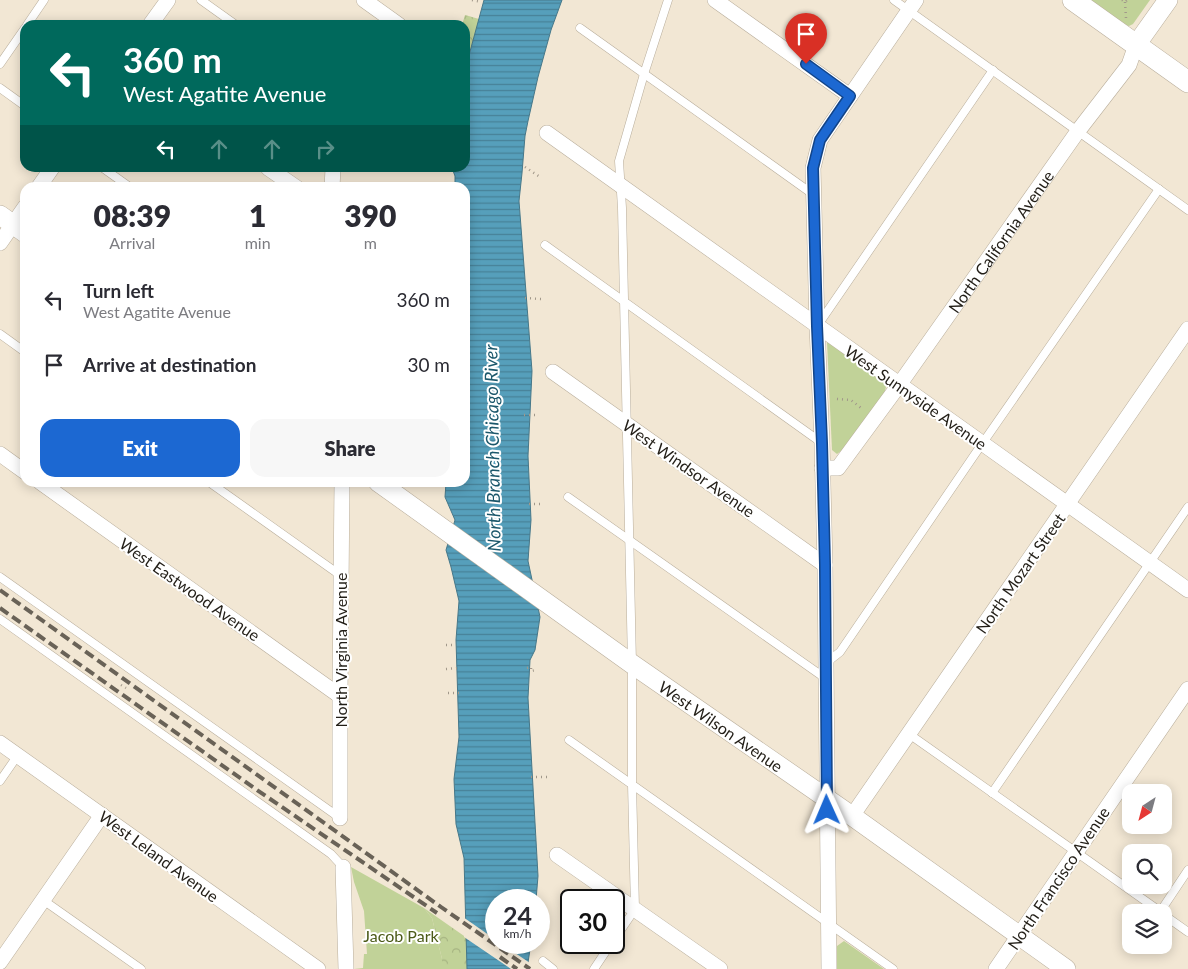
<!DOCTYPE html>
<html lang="en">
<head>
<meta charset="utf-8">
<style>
	:root { --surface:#fff; --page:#f7f7f7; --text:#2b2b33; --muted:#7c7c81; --accent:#1c68d2 }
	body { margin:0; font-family:Lato,sans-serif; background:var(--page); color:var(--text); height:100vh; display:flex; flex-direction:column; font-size:19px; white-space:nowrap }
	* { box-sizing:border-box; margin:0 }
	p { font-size:16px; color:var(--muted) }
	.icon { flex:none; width:28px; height:28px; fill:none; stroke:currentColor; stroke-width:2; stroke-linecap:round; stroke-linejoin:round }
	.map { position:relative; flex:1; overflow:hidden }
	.panel { position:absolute; left:20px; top:182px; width:450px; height:305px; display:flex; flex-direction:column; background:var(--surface); border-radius:15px; box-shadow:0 2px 12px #0003 }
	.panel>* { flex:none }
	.top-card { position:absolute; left:20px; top:20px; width:450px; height:152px; border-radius:15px; box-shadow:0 2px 12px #0003; background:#00695c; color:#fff; overflow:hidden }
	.needle { width:32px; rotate:216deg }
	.tools { position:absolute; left:1122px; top:784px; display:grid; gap:10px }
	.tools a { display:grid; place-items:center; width:50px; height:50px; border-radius:10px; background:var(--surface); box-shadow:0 2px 12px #0003; font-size:25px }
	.speed { position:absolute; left:485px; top:889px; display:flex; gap:10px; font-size:25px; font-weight:700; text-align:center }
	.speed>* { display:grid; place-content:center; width:65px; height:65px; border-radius:50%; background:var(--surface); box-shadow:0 2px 12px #0003; line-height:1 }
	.speed small { font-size:12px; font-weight:400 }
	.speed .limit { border:2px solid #111; border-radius:8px; background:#fff; color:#111 }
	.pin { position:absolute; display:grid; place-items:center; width:42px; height:42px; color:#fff; margin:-51px -21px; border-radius:50% 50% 50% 0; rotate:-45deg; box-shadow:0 0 5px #0007 }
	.pin .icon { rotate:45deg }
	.me { position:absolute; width:55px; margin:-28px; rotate:359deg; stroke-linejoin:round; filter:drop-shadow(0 0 4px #0008) }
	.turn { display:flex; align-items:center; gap:18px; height:105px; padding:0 20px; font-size:22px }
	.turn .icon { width:65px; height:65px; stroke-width:2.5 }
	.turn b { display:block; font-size:35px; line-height:42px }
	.lanes { display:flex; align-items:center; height:48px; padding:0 20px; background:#0003; justify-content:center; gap:25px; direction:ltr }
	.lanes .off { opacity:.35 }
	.eta { display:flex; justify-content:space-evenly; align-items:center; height:85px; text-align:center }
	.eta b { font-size:30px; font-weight:800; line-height:35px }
	.button { display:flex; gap:10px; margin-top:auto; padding:10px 20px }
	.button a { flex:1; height:58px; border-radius:15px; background:var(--accent); color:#fff; font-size:20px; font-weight:800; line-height:58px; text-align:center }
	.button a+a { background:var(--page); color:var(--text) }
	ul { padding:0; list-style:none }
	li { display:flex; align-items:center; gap:15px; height:65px; padding:0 20px }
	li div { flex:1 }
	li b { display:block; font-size:19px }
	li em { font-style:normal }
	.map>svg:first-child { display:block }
	.forest { fill:url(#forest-crowns) }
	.green { fill:#c1d298 }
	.water { fill:url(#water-rules); stroke:#46788a }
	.pier { fill:#f2e7d4 }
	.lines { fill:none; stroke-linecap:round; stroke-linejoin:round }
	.service-casing { stroke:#b9ae9c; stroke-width:9 }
	.minor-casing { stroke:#b9ae9c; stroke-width:16 }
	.tertiary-casing { stroke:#b9ae9c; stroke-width:20 }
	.secondary-casing { stroke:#b9ae9c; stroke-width:22 }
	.path { stroke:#a1988a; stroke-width:2.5; stroke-dasharray:1 4; stroke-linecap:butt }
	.service { stroke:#fff; stroke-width:8 }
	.minor { stroke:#fff; stroke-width:15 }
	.tertiary { stroke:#fff; stroke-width:19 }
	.secondary { stroke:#fff; stroke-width:21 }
	.rail { stroke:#696257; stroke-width:4; stroke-dasharray:10 5; stroke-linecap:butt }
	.route-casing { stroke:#124488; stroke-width:12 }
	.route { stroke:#1c68d2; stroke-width:9 }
	.labels { text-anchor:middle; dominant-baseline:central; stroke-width:4; stroke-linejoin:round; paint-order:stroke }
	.street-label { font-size:16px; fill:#221e17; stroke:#fff }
	.park-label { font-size:16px; fill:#4b5a18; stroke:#fff }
	.water-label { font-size:18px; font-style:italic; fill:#1b576b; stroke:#fff }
</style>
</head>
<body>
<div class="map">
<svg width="1188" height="969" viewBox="0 0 1188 969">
	<defs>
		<pattern id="forest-crowns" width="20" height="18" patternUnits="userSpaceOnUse" patternTransform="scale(1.25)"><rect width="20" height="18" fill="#c1d298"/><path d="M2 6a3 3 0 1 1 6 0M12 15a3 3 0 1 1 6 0" fill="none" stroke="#a6b482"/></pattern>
		<pattern id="water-rules" width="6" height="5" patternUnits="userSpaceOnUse" patternTransform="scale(1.25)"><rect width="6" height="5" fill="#569fbb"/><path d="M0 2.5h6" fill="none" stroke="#478197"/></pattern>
	</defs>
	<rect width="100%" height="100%" fill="#f2e7d4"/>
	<g class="forest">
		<path d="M 465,15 L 479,19 L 465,70 L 465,25 L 462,25 Z"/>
		<path d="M 424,908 L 467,938 L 467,969 L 442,969 L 442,959 L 432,918 Z"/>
	</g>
	<g class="green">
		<path d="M 1090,0 L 1150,0 L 1133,24 L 1129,26 L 1125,25 Z"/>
		<path d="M 827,342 L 884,381 L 886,387 L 884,394 L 842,450 L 837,454 L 832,450 Z"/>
		<path d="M 351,867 L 424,908 L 432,918 L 442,959 L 442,969 L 354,969 L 363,968 L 364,954 L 367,954 L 364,911 L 354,882 Z"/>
		<path d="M 844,941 L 884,969 L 837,969 L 837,946 Z"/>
	</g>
	<path class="water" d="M 484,0 L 562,0 L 551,30 L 538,77 L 528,121 L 525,136 L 522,173 L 519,201 L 532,371 L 528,456 L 531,520 L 528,561 L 540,617 L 535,650 L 530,660 L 528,698 L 538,876 L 536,900 L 496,900 L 496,942 L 531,943 L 527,969 L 467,969 L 464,858 L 456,824 L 454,779 L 459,737 L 456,640 L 459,601 L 451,567 L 446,550 L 455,520 L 445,497 L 446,483 L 465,482 L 465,188 L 455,187 L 455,176 L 452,168 L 465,168 L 465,70 Z"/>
	<path class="pier" d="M 463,917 L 496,940 L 496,942 L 500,943 L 530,963 L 530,969 L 511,969 L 464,937 Z"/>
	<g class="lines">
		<defs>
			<g id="service">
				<path d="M 201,0 L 236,25"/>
				<path d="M 894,0 L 1188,210"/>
				<path d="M 27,25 L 44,0"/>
				<path d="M 580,28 L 814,195"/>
				<path d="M 0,64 L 25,28"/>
				<path d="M 0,88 L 25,106"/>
				<path d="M 103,168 L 131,188"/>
				<path d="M 545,245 L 822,443"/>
				<path d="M 820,322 L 993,70"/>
				<path d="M 0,334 L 25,352"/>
				<path d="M 209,482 L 340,575"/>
				<path d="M 568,497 L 825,678"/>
				<path d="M 0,577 L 340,818"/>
				<path d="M 0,619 L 331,854 L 343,867"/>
				<path d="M 826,663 L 840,652 L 973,457 L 1159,189"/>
				<path d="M 909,734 L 1161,912"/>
				<path d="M 569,740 L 893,969"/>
				<path d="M 0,781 L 18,755"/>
				<path d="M 992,793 L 1188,507"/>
				<path d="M 43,900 L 141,969"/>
				<path d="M 1160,912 L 1188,870"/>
				<path d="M 1164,915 L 1188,932"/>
				<path d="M 614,940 L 635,909 L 632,784 L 632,664 L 622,208 L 619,161 L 644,74 L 668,0"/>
				<path d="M 543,961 L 553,969"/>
				<path d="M 594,969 L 612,942"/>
			</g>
			<g id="minor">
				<path d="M 364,0 L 399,25"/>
				<path d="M 715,0 L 850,96"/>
				<path d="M 150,25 L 168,0"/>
				<path d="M 547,133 L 1188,590"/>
				<path d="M 268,168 L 297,188"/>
				<path d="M 38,188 L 52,168"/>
				<path d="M 332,188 L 333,168"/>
				<path d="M 0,243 L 25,207"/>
				<path d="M 553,372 L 825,565"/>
				<path d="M 0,454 L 25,472"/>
				<path id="s1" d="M 822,468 L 838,468 L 899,385 L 1078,131 L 1129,65 L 1136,45"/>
				<path d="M 40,482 L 340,696"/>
				<path d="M 0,743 L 318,969"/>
				<path d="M 852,816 L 1188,329"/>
				<path d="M 340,818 L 340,696 L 342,482"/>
				<path d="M 557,855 L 720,969"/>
				<path d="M 343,867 L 346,969"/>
				<path d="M 0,962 L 102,815"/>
				<path d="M 829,969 L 825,565 L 822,443 L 817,326 L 813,168 L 820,140 L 916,0"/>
				<path d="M 996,969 L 1188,689"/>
			</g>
			<g id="tertiary">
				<path d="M 1136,45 L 1168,0"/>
				<path d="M 0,215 L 25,233"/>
				<path id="s2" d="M 378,482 L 632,664 L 852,816 L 1066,969"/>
			</g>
			<path id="secondary" d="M 1073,0 L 1188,82"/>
		</defs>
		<use href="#service" class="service-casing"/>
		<use href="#minor" class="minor-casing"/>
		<use href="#tertiary" class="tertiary-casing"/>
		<use href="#secondary" class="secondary-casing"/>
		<g class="path">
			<path d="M 472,0 L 481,2"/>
			<path d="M 1122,0 L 1125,2 L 1127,0"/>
			<path d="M 1125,2 L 1126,18"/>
			<path d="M 525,167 L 540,177"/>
			<path d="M 525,298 L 541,299"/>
			<path d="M 837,399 L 851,400 L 861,408"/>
			<path d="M 524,415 L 537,415"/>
			<path d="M 529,504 L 542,504"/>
			<path d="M 446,645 L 455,645"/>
			<path d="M 527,668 L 531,667 L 531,671 L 536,670"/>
			<path d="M 446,669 L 459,668"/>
			<path d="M 121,685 L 126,688"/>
			<path d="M 448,693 L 460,693"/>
			<path d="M 531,777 L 547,777"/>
		</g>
		<use href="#service" class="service"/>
		<use href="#minor" class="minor"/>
		<use href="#tertiary" class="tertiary"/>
		<use href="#secondary" class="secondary"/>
		<g class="rail">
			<path d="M 0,590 L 441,907 L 530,969"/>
			<path d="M 0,608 L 257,790 L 437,913"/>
			<path d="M 500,957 L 517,969"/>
		</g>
	</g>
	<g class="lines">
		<defs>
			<path id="route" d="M 806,64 L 850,96 L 820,140 L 813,168 L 817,326 L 822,443 L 825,565 L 827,810"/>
		</defs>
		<use href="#route" class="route-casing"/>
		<use href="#route" class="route"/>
	</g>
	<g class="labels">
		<g class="street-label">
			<text stroke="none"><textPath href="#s1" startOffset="295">North California Avenue</textPath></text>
			<text transform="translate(916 397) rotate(35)">West Sunnyside Avenue</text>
			<text transform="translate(689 468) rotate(35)">West Windsor Avenue</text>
			<text transform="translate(1020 573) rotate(-55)">North Mozart Street</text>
			<text transform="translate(190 589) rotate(35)">West Eastwood Avenue</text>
			<text transform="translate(340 650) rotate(-90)">North Virginia Avenue</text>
			<text stroke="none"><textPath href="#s2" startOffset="421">West Wilson Avenue</textPath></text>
			<text transform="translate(159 856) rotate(36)">West Leland Avenue</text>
			<text transform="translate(1058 878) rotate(-56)">North Francisco Avenue</text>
		</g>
		<g class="park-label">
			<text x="401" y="935">Jacob Park</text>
		</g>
		<g class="water-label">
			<text transform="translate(492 448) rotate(-91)">North Branch Chicago River</text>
		</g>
	</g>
</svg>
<div class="tools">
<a><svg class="needle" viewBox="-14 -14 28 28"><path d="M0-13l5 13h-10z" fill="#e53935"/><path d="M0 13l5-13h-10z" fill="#7c7c81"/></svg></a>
<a><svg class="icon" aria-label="search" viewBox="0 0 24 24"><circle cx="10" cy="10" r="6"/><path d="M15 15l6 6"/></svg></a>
<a><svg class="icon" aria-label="layers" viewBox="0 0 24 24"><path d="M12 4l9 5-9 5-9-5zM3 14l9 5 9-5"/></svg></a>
</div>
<div class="speed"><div>24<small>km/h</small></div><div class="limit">30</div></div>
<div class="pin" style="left:806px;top:64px;background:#d93025"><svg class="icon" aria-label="arrive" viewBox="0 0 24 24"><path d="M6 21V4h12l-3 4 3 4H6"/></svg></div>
<svg class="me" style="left:827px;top:810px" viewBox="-20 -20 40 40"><path d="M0-17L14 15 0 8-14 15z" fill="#1c68d2" stroke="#fff" stroke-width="4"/></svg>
<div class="top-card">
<div class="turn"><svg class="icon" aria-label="left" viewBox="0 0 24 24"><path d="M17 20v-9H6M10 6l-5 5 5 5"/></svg><div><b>360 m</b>West Agatite Avenue</div></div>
<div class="lanes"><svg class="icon" aria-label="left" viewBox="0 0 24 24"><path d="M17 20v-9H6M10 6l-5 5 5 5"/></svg><svg class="icon off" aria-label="ahead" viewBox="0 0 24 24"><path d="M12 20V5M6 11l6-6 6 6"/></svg><svg class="icon off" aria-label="ahead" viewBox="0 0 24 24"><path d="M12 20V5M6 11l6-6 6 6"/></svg><svg class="icon off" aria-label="right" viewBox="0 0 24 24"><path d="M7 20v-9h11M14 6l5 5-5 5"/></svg></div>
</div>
<section class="panel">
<div class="eta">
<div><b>08:39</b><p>Arrival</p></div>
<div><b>1</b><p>min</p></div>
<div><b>390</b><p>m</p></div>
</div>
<ul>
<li><svg class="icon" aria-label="left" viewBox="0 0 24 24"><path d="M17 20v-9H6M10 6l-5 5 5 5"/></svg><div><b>Turn left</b><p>West Agatite Avenue</p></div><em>360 m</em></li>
<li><svg class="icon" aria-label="arrive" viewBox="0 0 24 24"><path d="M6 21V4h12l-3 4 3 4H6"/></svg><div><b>Arrive at destination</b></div><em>30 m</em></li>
</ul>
<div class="button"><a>Exit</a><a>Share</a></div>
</section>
</div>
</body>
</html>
